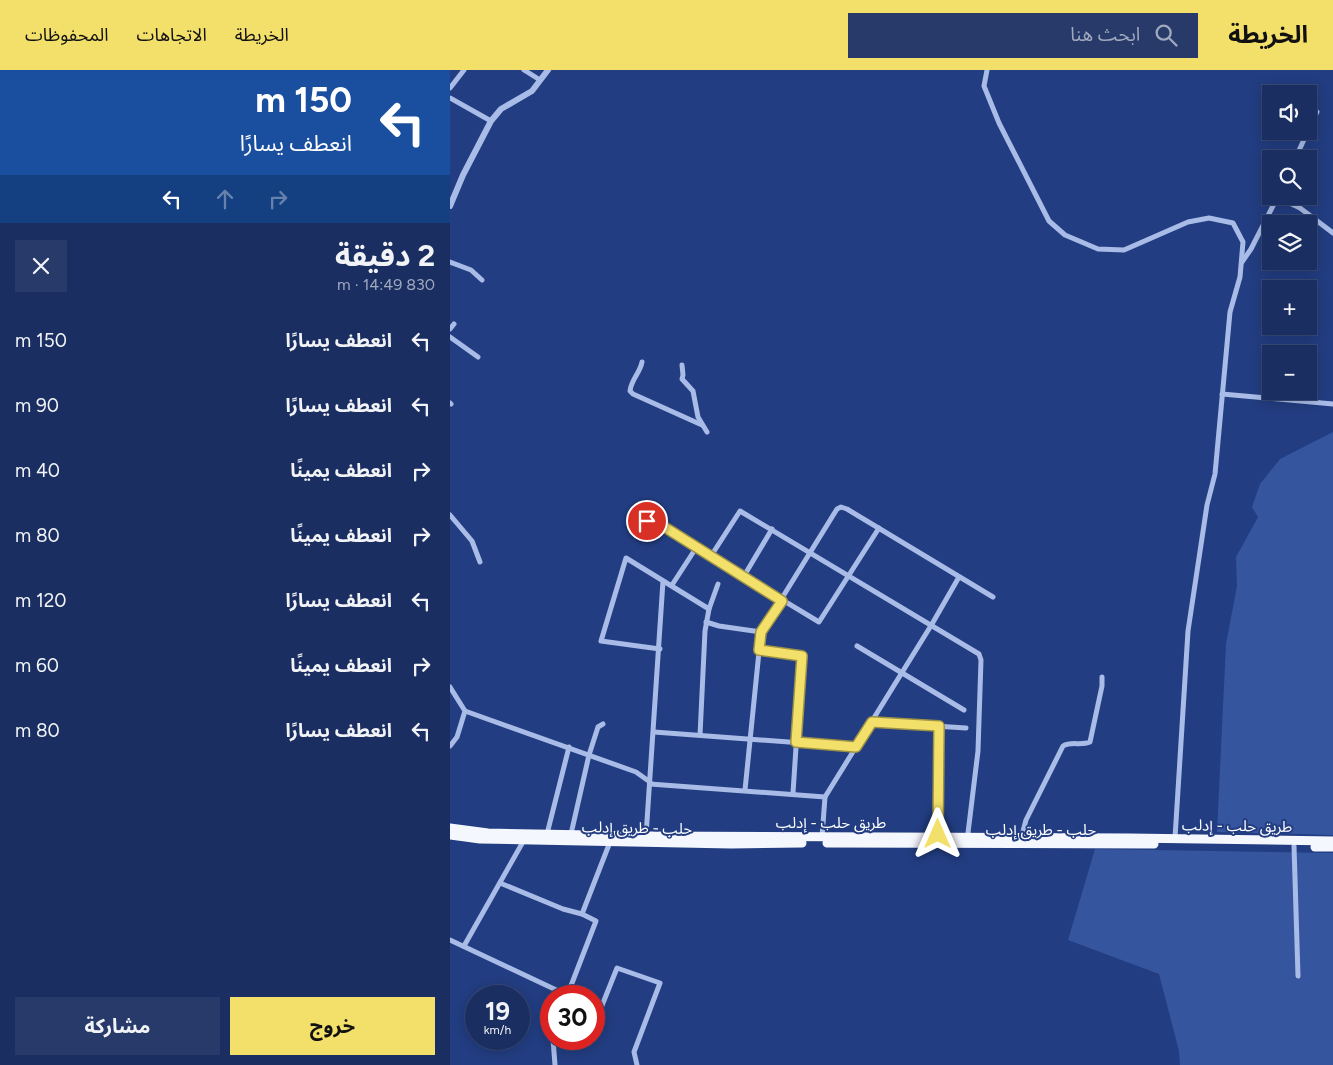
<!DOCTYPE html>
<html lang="ar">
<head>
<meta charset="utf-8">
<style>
	:root { --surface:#1a2e61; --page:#273a6a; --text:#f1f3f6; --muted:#9fa8bd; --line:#384a76; --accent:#f3e06b }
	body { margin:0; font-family:Figtree,"Noto Sans Arabic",sans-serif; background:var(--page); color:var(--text); direction:rtl; height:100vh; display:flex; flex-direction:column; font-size:19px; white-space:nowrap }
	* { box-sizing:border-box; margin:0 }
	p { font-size:16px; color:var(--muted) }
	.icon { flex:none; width:28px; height:28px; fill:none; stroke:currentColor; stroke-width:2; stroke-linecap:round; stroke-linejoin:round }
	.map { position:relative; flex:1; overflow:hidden; direction:ltr }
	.sheet { display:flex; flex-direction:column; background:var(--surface); width:450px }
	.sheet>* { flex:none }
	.hud { background:#1a4fa0; color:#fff; overflow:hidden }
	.controls { position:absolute; left:812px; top:15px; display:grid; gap:10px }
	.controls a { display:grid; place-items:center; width:55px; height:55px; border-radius:0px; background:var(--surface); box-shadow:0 2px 12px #0003,0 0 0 1px var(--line); font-size:25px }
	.speed { position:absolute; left:15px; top:915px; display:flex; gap:10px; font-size:25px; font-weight:700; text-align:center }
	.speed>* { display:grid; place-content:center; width:65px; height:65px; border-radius:50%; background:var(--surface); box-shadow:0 2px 12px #0003,0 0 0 1px var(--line); line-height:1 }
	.speed small { font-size:12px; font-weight:400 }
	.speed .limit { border:8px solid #d22; background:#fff; color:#111 }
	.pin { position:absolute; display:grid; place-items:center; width:42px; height:42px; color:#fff; margin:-21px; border:2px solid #fff; border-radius:50%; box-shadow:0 1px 5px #0007 }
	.me { position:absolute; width:55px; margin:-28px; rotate:0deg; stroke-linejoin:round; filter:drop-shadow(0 0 4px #0008) }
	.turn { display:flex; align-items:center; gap:18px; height:105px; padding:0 15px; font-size:22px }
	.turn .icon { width:65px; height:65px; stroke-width:2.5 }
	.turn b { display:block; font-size:35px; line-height:42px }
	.lanes { display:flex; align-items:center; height:48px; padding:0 15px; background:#0003; justify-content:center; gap:25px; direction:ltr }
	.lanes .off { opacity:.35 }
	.round { display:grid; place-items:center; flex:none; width:52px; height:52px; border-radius:0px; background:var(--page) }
	.head { display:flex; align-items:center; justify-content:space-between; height:85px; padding:0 15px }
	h1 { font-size:30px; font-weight:700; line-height:38px }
	.button { display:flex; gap:10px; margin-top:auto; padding:10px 15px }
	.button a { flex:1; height:58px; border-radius:0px; background:var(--accent); color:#111; font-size:20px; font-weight:700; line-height:58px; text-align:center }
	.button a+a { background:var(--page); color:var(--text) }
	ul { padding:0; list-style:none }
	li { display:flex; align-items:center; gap:15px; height:65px; padding:0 15px }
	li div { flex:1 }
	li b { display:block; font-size:19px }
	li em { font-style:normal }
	header { display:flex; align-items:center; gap:30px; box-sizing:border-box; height:70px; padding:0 25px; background:var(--accent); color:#111 }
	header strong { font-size:24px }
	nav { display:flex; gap:28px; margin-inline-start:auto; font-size:18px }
	.search { width:350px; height:45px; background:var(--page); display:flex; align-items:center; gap:12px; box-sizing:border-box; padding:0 18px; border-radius:0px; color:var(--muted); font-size:19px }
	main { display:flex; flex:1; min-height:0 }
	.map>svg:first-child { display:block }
	.green { fill:#36559f }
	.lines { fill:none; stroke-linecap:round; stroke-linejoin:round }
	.minor { stroke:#a9bce7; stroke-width:5 }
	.tertiary { stroke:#a9bce7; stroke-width:6 }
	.trunk { stroke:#f5f7fe; stroke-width:9 }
	.route-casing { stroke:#9e9246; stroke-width:12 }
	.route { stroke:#f3e06b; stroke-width:9 }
	.labels { text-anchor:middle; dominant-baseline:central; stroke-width:4; stroke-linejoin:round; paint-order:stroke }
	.street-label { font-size:15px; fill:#fff; stroke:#223d81 }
</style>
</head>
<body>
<header>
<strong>الخريطة</strong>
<div class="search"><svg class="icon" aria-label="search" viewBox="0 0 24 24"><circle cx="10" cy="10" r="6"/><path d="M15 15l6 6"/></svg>ابحث هنا</div>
<nav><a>الخريطة</a><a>الاتجاهات</a><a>المحفوظات</a></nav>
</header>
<main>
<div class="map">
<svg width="883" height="995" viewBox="0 0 883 995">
	<rect width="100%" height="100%" fill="#223d81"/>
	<g class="green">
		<path d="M 883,362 L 883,765 L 767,762 L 776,574 L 787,516 L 786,487 L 808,447 L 802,437 L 810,414 L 830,389 Z"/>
		<path d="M 645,779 L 883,783 L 883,995 L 730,995 L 729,981 L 709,904 L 618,870 Z"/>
	</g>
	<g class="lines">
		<g class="minor">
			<path d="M 74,0 L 90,10"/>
			<path d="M 537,0 L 534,16 L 549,53 L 599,151 L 615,165 L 648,179 L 674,180 L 738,152 L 759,148 L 783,153 L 793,172 L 790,207 L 780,242 L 765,404 L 757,435 L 738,561 L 725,768"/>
			<path d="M 0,18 L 14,0"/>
			<path d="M 0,28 L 41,51"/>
			<path d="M 859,59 L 867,42"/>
			<path d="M 845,89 L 858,61"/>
			<path d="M 827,127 L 850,138 L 883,163"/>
			<path d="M 0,192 L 21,200 L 32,210"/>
			<path d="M 792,192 L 801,179 L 828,126"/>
			<path d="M 0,259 L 4,254"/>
			<path d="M 0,267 L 28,287"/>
			<path d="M 192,292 C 190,303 181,310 180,321 L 183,324 L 252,355"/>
			<path d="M 232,295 L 233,305 L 232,309 L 243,321 L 248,347 L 257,362"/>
			<path d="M 772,324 L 883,334"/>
			<path d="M 0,333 L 1,334"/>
			<path d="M 0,445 L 22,471 L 30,492"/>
			<path d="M 197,451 L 216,458 L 246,478"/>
			<path d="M 261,486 L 290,441 L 529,584 L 531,590 L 528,681 L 518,763"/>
			<path d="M 294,506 L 322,459"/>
			<path d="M 222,515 L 246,478 L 369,552 L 429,458"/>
			<path d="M 256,552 L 269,556 L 311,562"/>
			<path d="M 407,576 L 514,640"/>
			<path d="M 210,579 L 151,571 L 176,488 L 259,539"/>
			<path d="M 309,580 L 352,586 L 343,723"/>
			<path d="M 0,617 L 15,641 L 7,667 L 0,676"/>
			<path d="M 15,641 L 186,702 L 200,712"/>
			<path d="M 422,652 L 516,658"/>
			<path d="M 204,662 L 406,677"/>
			<path d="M 250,665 L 255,561 L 259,539 L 268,514"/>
			<path d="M 200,714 L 375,727"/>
			<path d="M 295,720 L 311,562 L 387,439 L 391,437 L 397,439 L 543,527"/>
			<path d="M 97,764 L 119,677"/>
			<path d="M 121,764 L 139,685 L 148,657 L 153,654"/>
			<path d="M 488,764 L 489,656"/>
			<path d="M 196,766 L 213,511"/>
			<path d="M 372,767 L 375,727 L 482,554 L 509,507"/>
			<path d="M 571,769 L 576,750 L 613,676 C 621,671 631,676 640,672 L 652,616 L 652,607"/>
			<path d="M 844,776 L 848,906"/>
			<path d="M 50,813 L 113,839 L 132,844"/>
			<path d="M 0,870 L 119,926"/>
			<path d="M 14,876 L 74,770"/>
			<path d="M 117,926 L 146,851 L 132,844 L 160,772"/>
			<path d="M 144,936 L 151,938 L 167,898 L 210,913 L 184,982 L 187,995"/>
			<path d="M 103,969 L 105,995"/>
		</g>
		<path class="tertiary" d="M 0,136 L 13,105 L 41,51 L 51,39 L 82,21 L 98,0"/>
		<g class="trunk">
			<path d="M 0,758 L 38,763 L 196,766 L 679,768 L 883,771"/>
			<path d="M 0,765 L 30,769 L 281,774 L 352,773"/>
			<path d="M 377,773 L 704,774"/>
			<path d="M 865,777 L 883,777"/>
		</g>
	</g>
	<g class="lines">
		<defs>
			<path id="route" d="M 197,451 L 216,458 L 332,531 L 311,562 L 309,580 L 352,586 L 346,672 L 406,677 L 422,652 L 489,656 L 488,764"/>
		</defs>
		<use href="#route" class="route-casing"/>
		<use href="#route" class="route"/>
	</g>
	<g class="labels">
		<g class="street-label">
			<text x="381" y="753">طريق حلب - إدلب</text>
			<text transform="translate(787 756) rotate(1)">طريق حلب - إدلب</text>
			<text transform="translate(187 758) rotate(1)">حلب - طريق إدلب</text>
			<text x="591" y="760">حلب - طريق إدلب</text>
		</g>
	</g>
</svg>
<div class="controls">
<a><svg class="icon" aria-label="sound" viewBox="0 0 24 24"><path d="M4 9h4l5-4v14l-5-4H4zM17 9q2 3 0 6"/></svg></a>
<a><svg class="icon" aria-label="search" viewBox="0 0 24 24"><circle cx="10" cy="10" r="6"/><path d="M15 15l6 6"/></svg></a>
<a><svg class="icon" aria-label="layers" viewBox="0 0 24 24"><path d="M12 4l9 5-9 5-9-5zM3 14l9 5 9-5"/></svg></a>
<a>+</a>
<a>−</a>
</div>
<div class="speed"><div>19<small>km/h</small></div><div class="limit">30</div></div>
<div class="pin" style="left:197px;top:451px;background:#d93025"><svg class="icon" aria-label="arrive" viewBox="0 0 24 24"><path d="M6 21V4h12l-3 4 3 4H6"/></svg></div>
<svg class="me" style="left:488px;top:764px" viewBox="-20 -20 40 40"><path d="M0-17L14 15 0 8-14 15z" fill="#f3e06b" stroke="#fff" stroke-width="4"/></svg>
</div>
<section class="sheet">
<div class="hud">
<div class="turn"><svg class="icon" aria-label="left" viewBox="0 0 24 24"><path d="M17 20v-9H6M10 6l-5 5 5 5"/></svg><div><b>150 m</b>انعطف يسارًا</div></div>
<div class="lanes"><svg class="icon" aria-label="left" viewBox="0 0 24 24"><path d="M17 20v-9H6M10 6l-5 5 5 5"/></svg><svg class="icon off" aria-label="ahead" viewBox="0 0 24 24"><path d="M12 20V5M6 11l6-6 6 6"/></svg><svg class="icon off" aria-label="right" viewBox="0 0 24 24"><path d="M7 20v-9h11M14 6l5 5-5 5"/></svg></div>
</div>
<div class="head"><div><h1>2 دقيقة</h1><p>830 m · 14:49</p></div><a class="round"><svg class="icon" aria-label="close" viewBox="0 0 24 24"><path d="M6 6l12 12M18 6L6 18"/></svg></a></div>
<ul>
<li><svg class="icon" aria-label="left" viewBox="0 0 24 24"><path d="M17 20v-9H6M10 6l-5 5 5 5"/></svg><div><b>انعطف يسارًا</b></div><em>150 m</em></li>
<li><svg class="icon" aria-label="left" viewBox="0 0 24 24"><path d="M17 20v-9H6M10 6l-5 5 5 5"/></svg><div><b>انعطف يسارًا</b></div><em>90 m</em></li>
<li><svg class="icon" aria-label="right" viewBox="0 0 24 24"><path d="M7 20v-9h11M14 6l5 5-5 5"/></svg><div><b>انعطف يمينًا</b></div><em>40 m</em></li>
<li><svg class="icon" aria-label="right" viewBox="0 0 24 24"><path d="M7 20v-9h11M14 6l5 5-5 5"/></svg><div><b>انعطف يمينًا</b></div><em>80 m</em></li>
<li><svg class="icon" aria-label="left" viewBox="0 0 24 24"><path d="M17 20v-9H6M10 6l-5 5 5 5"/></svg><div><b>انعطف يسارًا</b></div><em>120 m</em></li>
<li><svg class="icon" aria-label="right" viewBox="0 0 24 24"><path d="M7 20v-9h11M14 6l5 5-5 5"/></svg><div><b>انعطف يمينًا</b></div><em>60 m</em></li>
<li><svg class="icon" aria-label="left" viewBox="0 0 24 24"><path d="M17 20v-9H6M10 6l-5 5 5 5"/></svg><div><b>انعطف يسارًا</b></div><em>80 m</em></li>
</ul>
<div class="button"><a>خروج</a><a>مشاركة</a></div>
</section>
</main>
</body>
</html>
